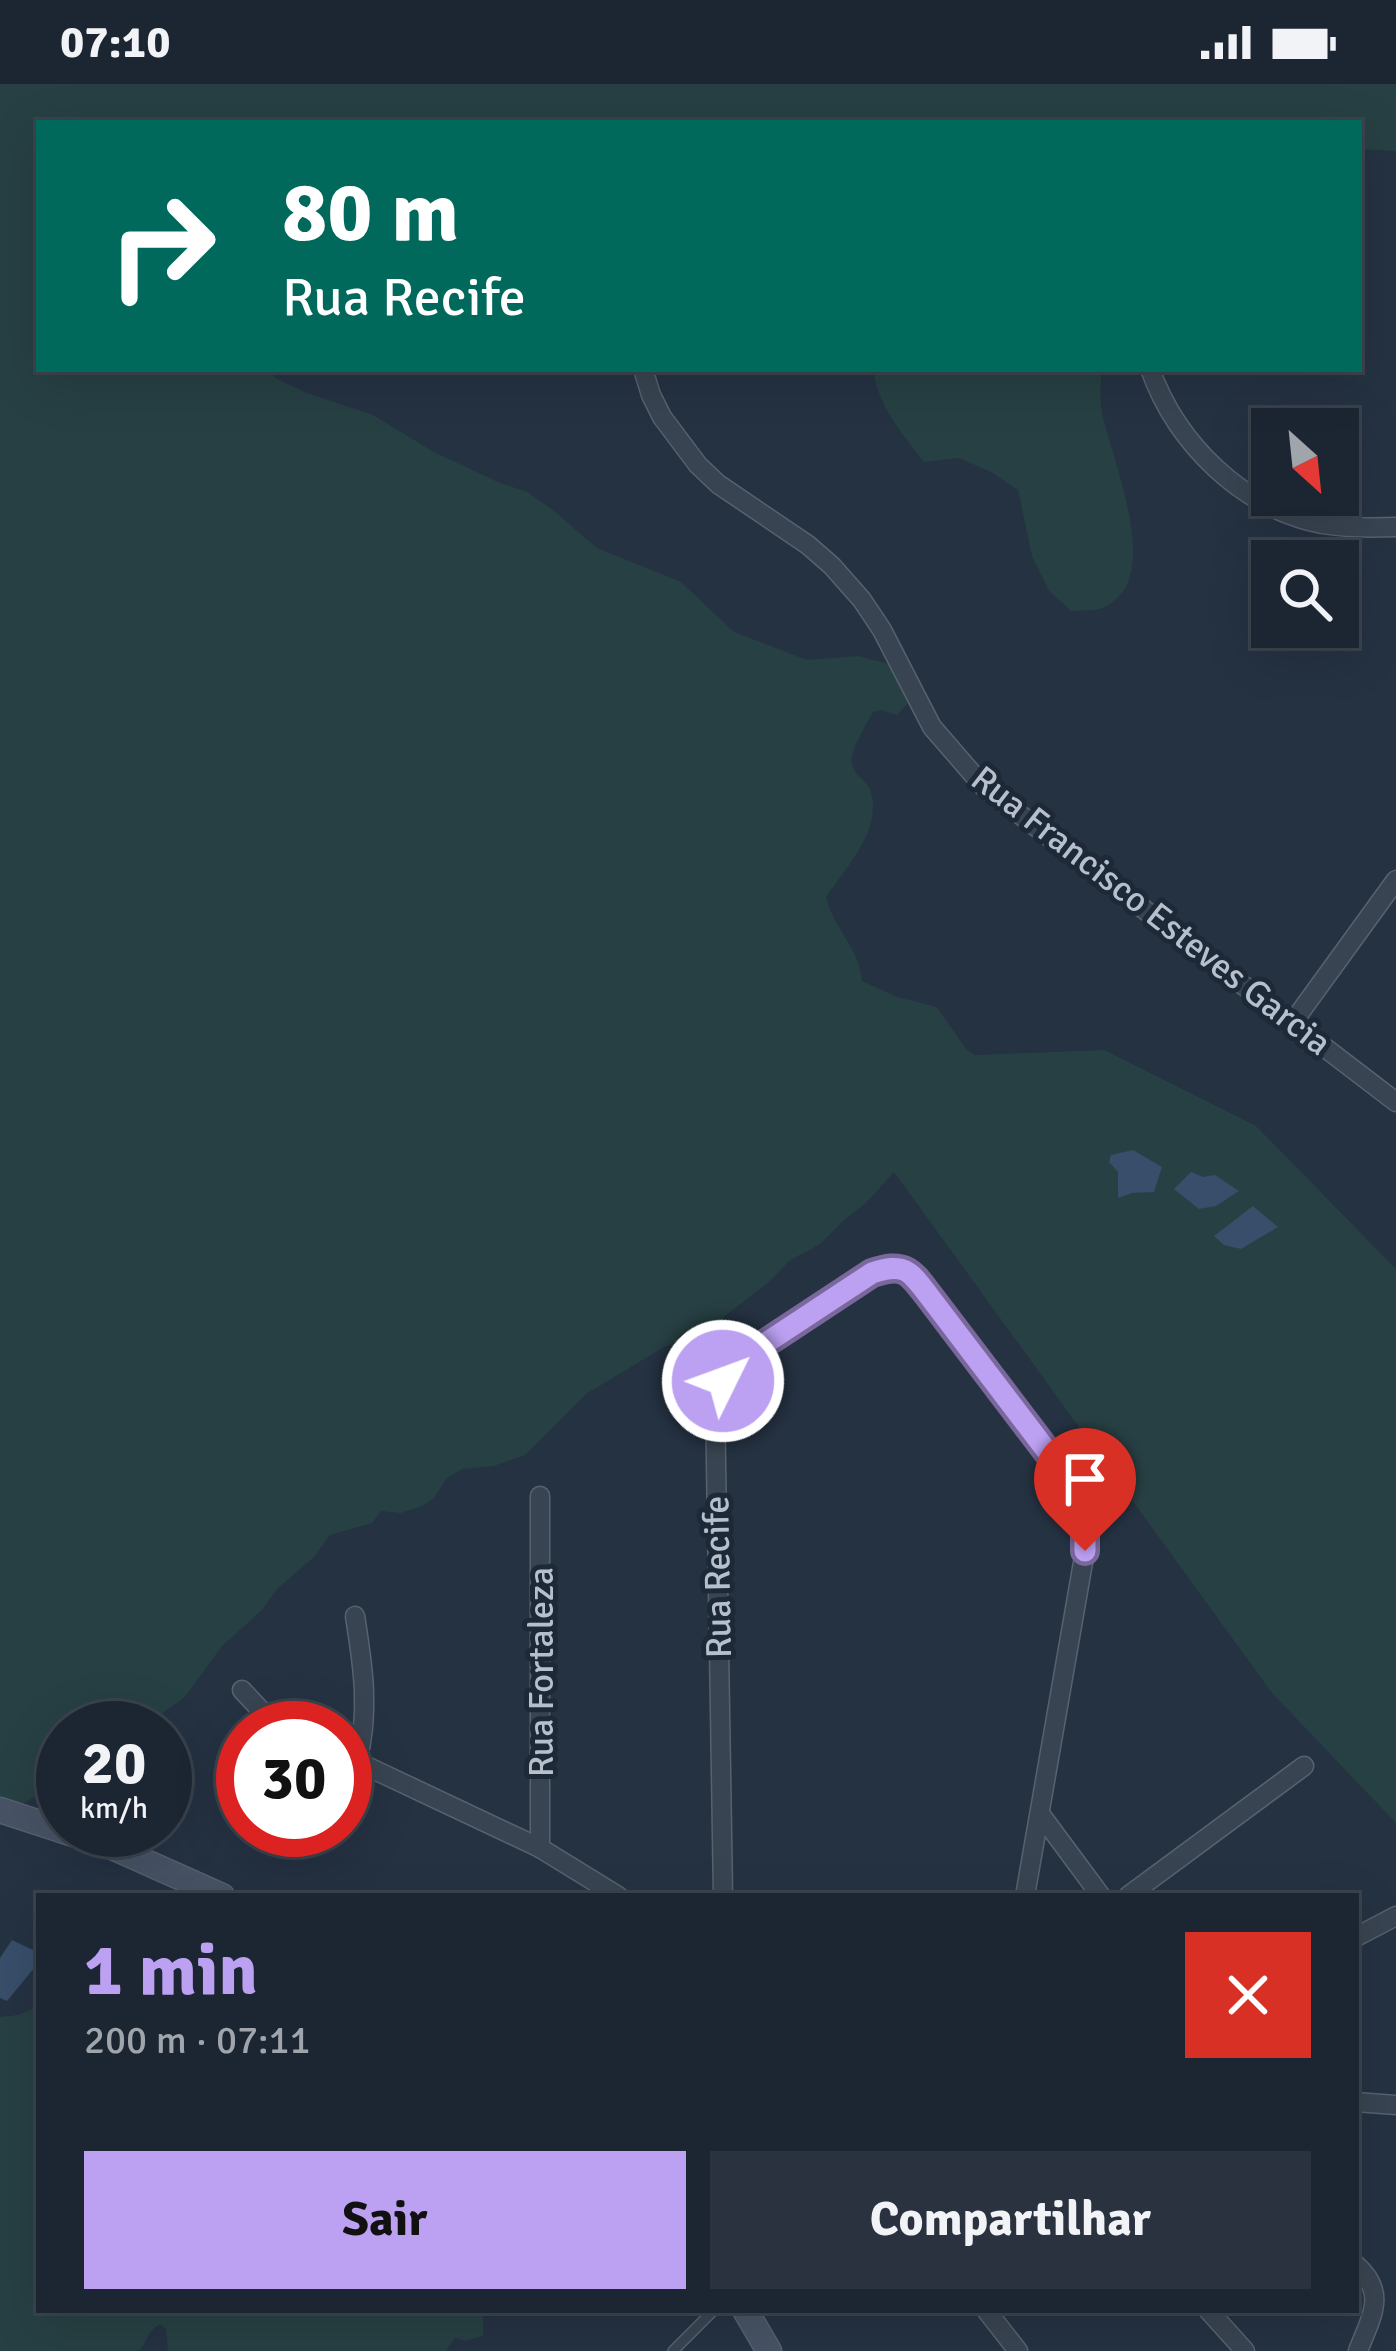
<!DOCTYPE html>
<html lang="pt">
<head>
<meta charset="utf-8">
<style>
	:root { --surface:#1c2632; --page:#29323e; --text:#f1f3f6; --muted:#a0a5ac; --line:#3a434d; --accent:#bca0f2 }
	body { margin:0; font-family:Signika,sans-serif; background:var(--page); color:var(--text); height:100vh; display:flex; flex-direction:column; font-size:45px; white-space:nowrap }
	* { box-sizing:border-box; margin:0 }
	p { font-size:39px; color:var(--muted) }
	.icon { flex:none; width:66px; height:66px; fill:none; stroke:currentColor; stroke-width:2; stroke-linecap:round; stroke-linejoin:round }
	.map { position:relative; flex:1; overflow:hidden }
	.panel { position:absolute; left:36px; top:1809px; width:1323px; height:420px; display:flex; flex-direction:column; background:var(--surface); border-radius:0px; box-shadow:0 12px 48px #0002,0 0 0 3px var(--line) }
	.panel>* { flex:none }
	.banner { position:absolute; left:36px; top:36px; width:1326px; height:252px; border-radius:0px; box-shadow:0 12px 48px #0002,0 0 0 3px var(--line); background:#00695c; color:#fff; overflow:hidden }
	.needle { width:78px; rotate:153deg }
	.tools { position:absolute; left:1251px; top:324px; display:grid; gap:24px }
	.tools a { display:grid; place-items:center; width:108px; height:108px; border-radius:0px; background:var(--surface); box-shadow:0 12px 48px #0002,0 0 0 3px var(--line); font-size:60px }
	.speed { position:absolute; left:36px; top:1617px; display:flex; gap:24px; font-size:60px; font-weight:700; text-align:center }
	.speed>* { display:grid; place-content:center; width:156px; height:156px; border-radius:50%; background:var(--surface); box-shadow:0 12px 48px #0002,0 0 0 3px var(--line); line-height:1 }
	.speed small { font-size:30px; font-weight:400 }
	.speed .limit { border:18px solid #d22; background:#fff; color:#111 }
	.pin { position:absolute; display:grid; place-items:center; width:102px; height:102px; color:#fff; margin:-123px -51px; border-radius:50% 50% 50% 0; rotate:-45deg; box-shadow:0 0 12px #0007 }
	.pin .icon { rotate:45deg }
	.me { position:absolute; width:132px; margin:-66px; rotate:48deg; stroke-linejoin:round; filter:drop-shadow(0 0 9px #0008) }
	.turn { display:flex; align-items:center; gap:42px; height:252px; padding:0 48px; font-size:54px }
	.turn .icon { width:156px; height:156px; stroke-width:2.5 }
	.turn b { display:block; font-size:84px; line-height:102px }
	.round { display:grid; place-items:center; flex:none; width:126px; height:126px; border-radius:0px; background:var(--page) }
	.headline { display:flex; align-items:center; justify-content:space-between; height:204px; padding:0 48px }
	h1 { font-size:72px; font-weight:700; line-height:90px; color:var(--accent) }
	.cta { display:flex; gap:24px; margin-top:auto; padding:24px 48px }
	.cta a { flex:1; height:138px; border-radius:0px; background:var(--accent); color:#111; font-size:48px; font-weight:700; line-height:138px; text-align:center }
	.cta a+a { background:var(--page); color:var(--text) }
	.status { display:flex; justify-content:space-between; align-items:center; height:84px; padding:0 60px; background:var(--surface); direction:ltr }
	.status svg { height:33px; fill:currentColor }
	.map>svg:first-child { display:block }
	.green { fill:#274043 }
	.water { fill:#384e6a }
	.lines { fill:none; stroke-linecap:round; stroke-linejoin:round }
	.lane-casing { stroke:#57626f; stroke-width:12 }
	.street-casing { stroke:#57626f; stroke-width:21 }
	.secondary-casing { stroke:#57626f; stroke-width:27 }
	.lane { stroke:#394452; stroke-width:9 }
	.street { stroke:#394452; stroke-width:18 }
	.secondary { stroke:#475365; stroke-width:24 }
	.route-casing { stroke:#7a689d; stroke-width:30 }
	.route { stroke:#bca0f2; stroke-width:21 }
	.labels { text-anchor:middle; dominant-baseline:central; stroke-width:10; stroke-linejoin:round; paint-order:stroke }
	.street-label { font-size:36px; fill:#b6bfcc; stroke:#1e2937 }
</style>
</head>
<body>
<div class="status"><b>07:10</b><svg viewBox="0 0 49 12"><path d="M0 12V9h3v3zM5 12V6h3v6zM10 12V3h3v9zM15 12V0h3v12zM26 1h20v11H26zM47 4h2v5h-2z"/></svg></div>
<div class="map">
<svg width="1396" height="2267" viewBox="0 0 1396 2267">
	<rect width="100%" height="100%" fill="#253242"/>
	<g class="green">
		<path d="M 0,0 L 1396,0 L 1396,67 L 1359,65 L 1359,39 L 712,39 C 678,28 659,39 626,39 C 612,39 600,36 587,39 L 451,39 L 404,33 L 345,38 L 281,33 L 268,39 L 39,39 L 39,285 L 270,285 L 275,294 L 307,309 L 373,331 L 434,368 L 498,398 L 527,408 L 553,426 L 597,464 L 681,498 L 734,548 L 807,576 L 858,572 L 896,582 L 906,604 L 908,619 L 897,631 L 881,626 L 873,628 C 868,638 848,669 852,680 C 857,698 872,694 873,721 C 874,755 844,786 826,813 C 833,844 860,865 862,897 L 897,913 L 937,923 L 966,965 L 975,971 L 1104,966 L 1256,1042 L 1396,1185 L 1396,1739 L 1272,1609 L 894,1088 L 866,1119 L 844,1136 L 819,1161 L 790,1176 L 770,1197 L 725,1232 L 708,1259 L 688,1254 L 664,1263 L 586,1310 L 525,1371 L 494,1382 L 462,1385 L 447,1394 L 433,1415 L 422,1422 L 401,1429 L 381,1427 L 372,1439 L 330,1451 L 314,1473 L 277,1505 L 262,1526 L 222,1562 L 184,1614 L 141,1644 L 63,1644 L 63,1656 L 41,1685 L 46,1690 L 56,1690 L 57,1698 L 24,1719 L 0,1720 Z"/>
		<path d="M 873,285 L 1102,285 C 1100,298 1100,310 1101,323 C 1108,369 1170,500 1100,525 C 1092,527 1079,526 1071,527 L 1049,507 L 1032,472 L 1018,406 L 991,388 L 959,374 L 924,378 C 902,349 878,323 873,285 Z"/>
		<path d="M 35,1924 L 39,1927 L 39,2226 L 483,2226 L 483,2252 L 465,2257 L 455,2254 L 446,2267 L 168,2267 L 166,2245 L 160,2240 C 144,2250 148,2260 138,2267 L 0,2267 L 0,1933 L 18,1931 Z"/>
	</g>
	<g class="water">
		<path d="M 1133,1066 L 1162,1083 L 1154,1108 L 1132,1109 L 1118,1114 L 1118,1088 L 1109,1078 L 1111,1071 Z"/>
		<path d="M 1191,1088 L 1203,1093 L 1215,1091 L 1239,1107 L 1216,1122 L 1199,1125 L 1174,1105 Z"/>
		<path d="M 1253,1122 L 1278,1143 L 1241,1165 L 1224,1161 L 1214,1152 Z"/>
		<path d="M 12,1856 L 39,1869 L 39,1878 L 7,1917 L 0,1914 L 0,1874 Z"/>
	</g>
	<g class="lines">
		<defs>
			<path id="lane" d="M 673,2267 L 714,2226"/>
			<g id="street">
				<path d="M 643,285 L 651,311 L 662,333 L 698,381 L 718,400 L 808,461 L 832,482 L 862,516 L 882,546 L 932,643 L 984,703 L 1396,1018"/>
				<path d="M 1150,285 C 1177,360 1242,424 1322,440 C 1347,444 1371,444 1396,443"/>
				<path d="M 1293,938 L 1396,796"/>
				<path d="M 355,1532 C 363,1582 370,1628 357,1678"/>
				<path d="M 242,1606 L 268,1634 L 285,1644"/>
				<path d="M 345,1672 L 540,1764 L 618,1812"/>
				<path d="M 1041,1731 L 1101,1812"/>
				<path d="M 540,1764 L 540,1412"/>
				<path d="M 723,1812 L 715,1316 C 718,1303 724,1293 733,1283 C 755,1259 867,1186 896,1182 L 913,1191 L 1071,1396 L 1085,1422 L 1085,1467 L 1025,1812"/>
				<path d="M 1128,1812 L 1304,1682"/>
				<path d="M 1356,1853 L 1396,1832"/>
				<path d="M 1356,2018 L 1396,2021"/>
				<path d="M 1356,2181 C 1388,2209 1371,2233 1358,2267"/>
				<path d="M 986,2226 L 1018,2267"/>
				<path d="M 1208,2226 L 1245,2267"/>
			</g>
			<g id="secondary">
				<path d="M 0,1726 L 110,1762 L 222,1812"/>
				<path d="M 745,2226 L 769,2267"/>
			</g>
		</defs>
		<use href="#lane" class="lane-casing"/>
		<use href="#street" class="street-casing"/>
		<use href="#secondary" class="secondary-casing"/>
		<use href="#lane" class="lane"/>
		<use href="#street" class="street"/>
		<use href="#secondary" class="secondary"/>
	</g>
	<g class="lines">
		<defs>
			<path id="route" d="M 723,1297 L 737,1278 L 872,1189 C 905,1178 910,1187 929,1212 L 1081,1412 L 1085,1422 L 1085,1467"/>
		</defs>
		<use href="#route" class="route-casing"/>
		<use href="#route" class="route"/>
	</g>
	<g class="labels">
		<g class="street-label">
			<text transform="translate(1151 827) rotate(38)">Rua Francisco Esteves Garcia</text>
			<text transform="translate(718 1493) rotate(-91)">Rua Recife</text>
			<text transform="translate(541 1588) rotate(-90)">Rua Fortaleza</text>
		</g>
	</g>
</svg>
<div class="tools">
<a><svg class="needle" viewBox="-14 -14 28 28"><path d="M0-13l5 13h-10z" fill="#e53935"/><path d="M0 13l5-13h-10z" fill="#a0a5ac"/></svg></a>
<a><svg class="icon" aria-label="search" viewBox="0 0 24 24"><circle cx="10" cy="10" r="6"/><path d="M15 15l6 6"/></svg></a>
</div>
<div class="speed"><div>20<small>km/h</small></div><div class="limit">30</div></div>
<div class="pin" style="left:1085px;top:1467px;background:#d93025"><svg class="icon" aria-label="arrive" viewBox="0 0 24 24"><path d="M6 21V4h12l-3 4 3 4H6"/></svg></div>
<svg class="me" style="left:723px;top:1297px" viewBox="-20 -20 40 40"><circle r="17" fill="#bca0f2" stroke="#fff" stroke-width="3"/><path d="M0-11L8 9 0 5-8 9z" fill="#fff"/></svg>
<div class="banner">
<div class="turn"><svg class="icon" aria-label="right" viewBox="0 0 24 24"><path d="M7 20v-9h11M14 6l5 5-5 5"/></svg><div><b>80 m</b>Rua Recife</div></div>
</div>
<section class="panel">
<div class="headline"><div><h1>1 min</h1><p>200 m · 07:11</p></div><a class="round" style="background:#d93025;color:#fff"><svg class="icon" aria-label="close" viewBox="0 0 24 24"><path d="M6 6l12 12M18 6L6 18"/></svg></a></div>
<div class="cta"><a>Sair</a><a>Compartilhar</a></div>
</section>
</div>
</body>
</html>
